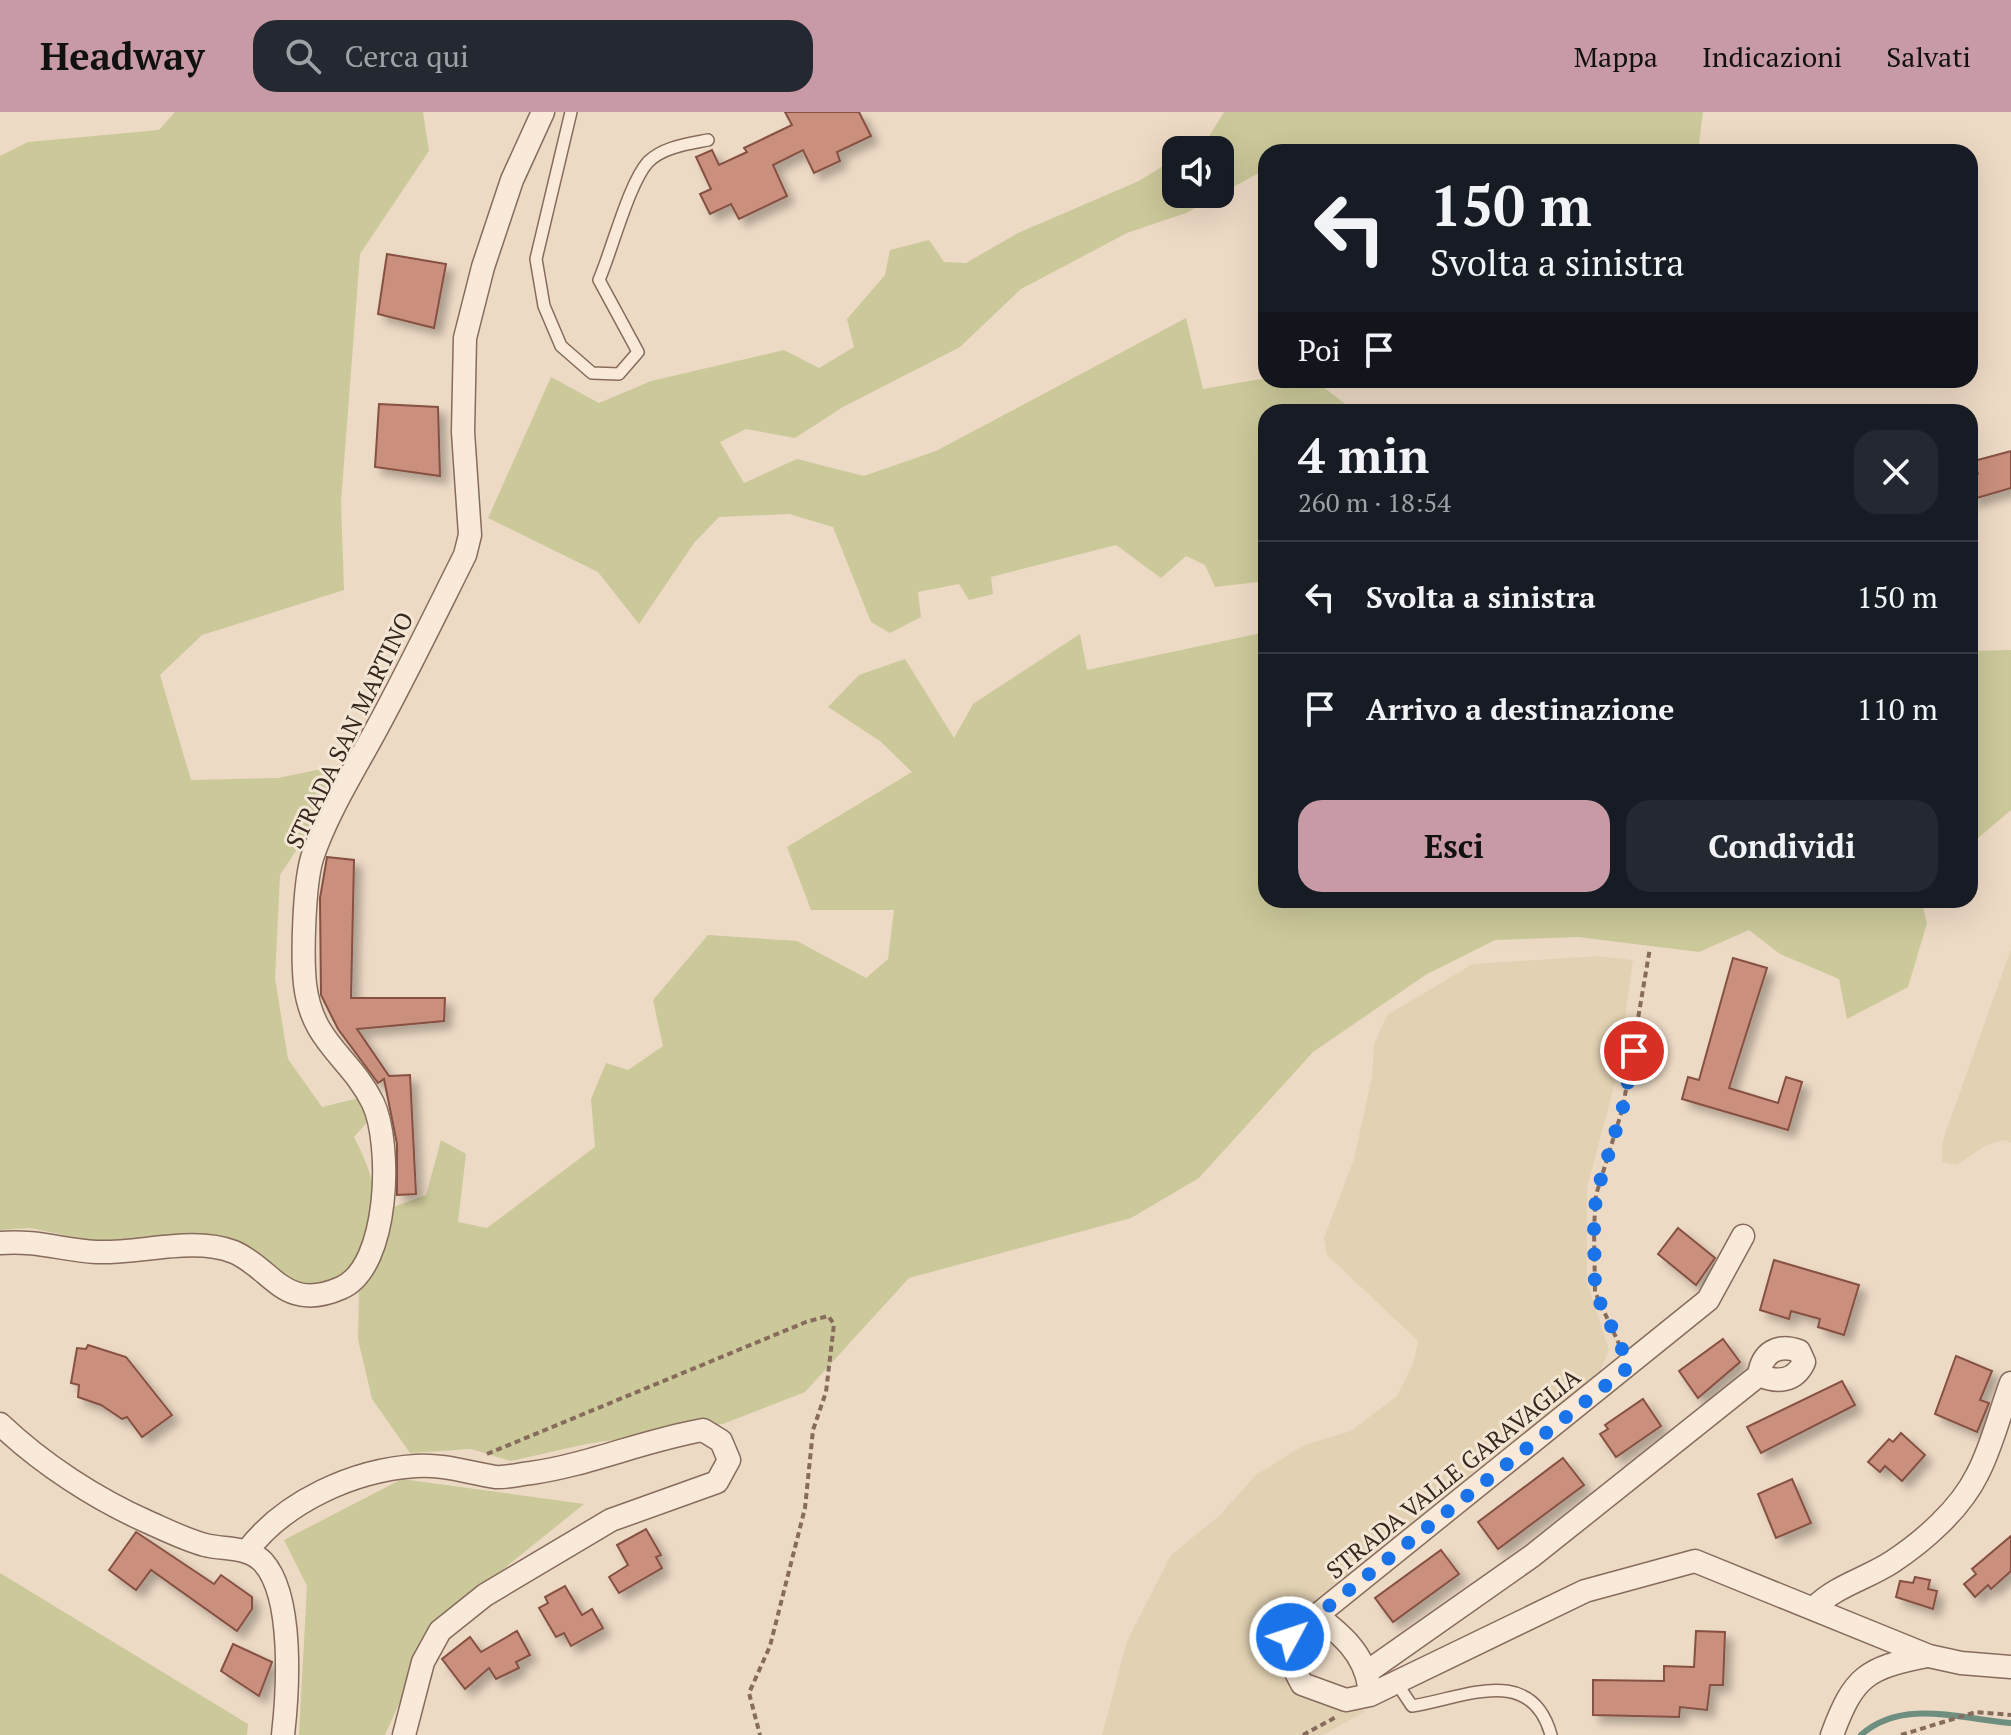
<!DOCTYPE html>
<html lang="it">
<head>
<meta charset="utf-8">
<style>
	:root { --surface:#171b24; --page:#242831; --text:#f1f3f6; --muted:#9ea1a6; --line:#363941; --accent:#c89aa5 }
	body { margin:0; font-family:"PT Serif",serif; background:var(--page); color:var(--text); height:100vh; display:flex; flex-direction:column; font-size:30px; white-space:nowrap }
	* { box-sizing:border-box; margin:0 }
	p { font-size:26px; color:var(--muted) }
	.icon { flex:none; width:44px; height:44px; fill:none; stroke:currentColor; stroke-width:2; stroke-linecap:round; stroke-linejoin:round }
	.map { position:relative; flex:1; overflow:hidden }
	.drawer { position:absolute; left:1258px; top:292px; width:720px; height:504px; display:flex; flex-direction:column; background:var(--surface); border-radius:24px; box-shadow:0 8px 32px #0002 }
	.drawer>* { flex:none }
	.banner { position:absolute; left:1258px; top:32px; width:720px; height:244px; border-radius:24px; box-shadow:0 8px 32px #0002; background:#171b24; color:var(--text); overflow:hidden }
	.tools { position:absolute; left:1162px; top:24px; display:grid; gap:16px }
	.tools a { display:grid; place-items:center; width:72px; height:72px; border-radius:16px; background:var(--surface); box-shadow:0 8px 32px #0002; font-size:40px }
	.pin { position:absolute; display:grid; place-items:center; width:68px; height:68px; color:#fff; margin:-34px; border:4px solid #fff; border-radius:50%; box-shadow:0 2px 8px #0007 }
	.me { position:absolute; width:88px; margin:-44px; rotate:50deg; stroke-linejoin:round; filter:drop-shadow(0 0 6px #0008) }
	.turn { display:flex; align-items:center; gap:28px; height:168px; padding:0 40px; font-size:36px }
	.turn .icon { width:104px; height:104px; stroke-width:2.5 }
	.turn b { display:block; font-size:56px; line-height:68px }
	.then { display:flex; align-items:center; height:76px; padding:0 40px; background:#0003; gap:16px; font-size:30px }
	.round { display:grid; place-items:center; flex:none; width:84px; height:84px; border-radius:24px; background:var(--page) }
	.headline { display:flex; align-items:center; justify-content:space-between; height:136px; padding:0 40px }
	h1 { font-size:48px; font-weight:700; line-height:60px }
	.button { display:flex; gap:16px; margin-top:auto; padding:16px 40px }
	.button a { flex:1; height:92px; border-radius:24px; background:var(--accent); color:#111; font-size:32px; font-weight:700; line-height:92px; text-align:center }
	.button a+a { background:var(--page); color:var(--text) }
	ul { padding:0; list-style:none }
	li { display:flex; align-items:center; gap:24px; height:112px; padding:0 40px; border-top:2px solid var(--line) }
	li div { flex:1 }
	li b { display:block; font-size:30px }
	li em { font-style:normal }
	header { display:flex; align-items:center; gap:48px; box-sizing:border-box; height:112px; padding:0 40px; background:var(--accent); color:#111 }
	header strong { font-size:38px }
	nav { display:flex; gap:44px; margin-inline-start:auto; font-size:28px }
	.search { width:560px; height:72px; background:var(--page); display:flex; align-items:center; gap:20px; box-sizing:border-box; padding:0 28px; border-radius:24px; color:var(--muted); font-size:30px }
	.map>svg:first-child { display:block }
	.farmland { fill:#e2d2b3 }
	.green { fill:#cbc89a }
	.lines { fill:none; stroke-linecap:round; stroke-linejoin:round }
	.stream { stroke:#6e8f80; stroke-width:6 }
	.building { fill:#ca8f7d; stroke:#865142; stroke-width:2; filter:url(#shadow) }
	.service-casing { stroke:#876b5c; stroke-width:14 }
	.minor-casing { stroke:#876b5c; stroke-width:25 }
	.path { stroke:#876b5c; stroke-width:4; stroke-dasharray:6 4; stroke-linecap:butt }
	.service { stroke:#f8e9d9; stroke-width:11 }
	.minor { stroke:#f8e9d9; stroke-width:22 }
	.route { stroke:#1a73e8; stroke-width:14; stroke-dasharray:0 25.2 }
	.labels { text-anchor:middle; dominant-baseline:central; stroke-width:6; stroke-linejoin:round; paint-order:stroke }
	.street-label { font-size:24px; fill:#38271f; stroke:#f4e6d5 }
</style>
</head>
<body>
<header>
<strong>Headway</strong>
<div class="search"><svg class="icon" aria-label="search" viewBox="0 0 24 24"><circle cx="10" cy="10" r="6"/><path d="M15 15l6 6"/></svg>Cerca qui</div>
<nav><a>Mappa</a><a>Indicazioni</a><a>Salvati</a></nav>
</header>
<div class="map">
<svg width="2011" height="1623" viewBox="0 0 2011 1623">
	<defs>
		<filter id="shadow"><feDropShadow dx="7" dy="7" stdDeviation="4" flood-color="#0004"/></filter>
	</defs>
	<rect width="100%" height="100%" fill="#eddac5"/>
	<g class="farmland">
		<path d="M 2011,837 L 2011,1031 L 2003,1028 L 1985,1034 L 1957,1053 L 1942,1050 L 1943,1028 Z"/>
		<path d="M 1597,844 L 1633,848 L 1618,959 L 1587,1076 L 1587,1170 L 1609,1238 L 1600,1260 L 1288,1511 L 1282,1540 L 1284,1563 L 1297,1581 L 1366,1599 L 1323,1623 L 1102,1623 L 1127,1529 L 1171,1443 L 1219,1404 L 1256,1363 L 1304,1333 L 1351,1319 L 1397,1284 L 1414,1249 L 1418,1229 L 1327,1143 L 1324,1126 L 1354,1047 L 1372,964 L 1374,932 L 1387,903 L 1473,852 Z"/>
	</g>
	<g class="green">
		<path d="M 175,0 L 423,0 L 429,39 L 360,142 L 341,390 L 344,478 L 202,523 L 160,563 L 191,668 L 278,666 L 326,656 L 327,692 L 280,763 L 275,866 L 288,947 L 322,995 L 359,986 L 369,1008 L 354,1025 C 386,1087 377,1106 346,1164 L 302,1174 L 278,1164 L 233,1127 L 185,1123 L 93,1129 L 30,1116 L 0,1118 L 0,44 L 28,30 L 159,18 Z"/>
		<path d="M 1224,0 L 1703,0 L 1698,40 L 1266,40 L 1266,57 L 1186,101 L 1127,121 L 1021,177 L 960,235 L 843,295 L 795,326 L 746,317 L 720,330 L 744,371 L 797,347 L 864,364 L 936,339 L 1186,206 L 1203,277 L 1266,266 L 1314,268 L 1353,298 L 1266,300 L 1266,469 L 1215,475 L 1205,453 L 1186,444 L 1161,466 L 1116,433 L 991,465 L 993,482 L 969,488 L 959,472 L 918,480 L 921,505 L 890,521 L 871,510 L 833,415 L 789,402 L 719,405 L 694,431 L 639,512 L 598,460 L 488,406 L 551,265 L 599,291 L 651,269 L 784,238 L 819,256 L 854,235 L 847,207 L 885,163 L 890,138 L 929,128 L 944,150 L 966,151 L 1018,121 L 1139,69 L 1176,46 L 1176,82 L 1220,82 L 1220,38 L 1189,38 L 1208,26 Z"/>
		<path d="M 1266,520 L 1266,788 L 1921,788 L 1927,811 L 1908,875 L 1847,907 L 1839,867 L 1780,842 L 1749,818 L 1699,840 L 1578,825 L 1495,828 L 1427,862 L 1313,940 L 1199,1066 L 1131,1106 L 909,1166 L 805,1280 L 723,1312 L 586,1332 L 511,1349 L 471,1337 L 410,1341 L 372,1287 L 358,1227 L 359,1174 L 391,1096 L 426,1083 L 441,1028 L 466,1042 L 458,1110 L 487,1116 L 595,1035 L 591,987 L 606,951 L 628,958 L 663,934 L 653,888 L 708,823 L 797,829 L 866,866 L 888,847 L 894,798 L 811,798 L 787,735 L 912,660 L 880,629 L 828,595 L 859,563 L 905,547 L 954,626 L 973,592 L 1080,522 L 1087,558 Z"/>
		<path d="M 2011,538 L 2011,698 L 1970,733 L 1970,539 Z"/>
		<path d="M 402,1367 L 584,1392 L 434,1513 L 385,1623 L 299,1623 L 307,1474 L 284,1428 Z"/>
		<path d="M 0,1461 L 248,1612 L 247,1623 L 0,1623 Z"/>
	</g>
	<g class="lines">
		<path class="stream" d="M 1861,1623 C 1902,1586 1961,1607 2011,1611"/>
	</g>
	<g class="building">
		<path d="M 785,0 L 859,0 L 871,24 L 837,40 L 840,49 L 814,61 L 803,38 L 773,53 L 787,84 L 739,107 L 731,92 L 710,102 L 700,82 L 711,77 L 696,45 L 712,38 L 719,53 L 747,40 L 744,36 L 792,13 Z"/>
		<path d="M 387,142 L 446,152 L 434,216 L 378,202 Z"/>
		<path d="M 379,292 L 438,295 L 440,364 L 375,355 Z"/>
		<path d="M 2011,339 L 2011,376 L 1970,388 L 1970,365 L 1978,362 L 1974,349 Z"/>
		<path d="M 327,745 L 354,748 L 351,886 L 445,886 L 444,909 L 357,917 L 389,964 L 410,963 L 416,1082 L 397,1083 L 397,1032 L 384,967 L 378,971 L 338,917 L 321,883 L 320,786 Z"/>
		<path d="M 1733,846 L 1767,856 L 1729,976 L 1778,991 L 1786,965 L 1802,970 L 1788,1018 L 1682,987 L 1688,965 L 1699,968 Z"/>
		<path d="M 1678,1116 L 1715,1146 L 1696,1173 L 1658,1142 Z"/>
		<path d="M 1774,1148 L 1859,1173 L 1844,1223 L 1818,1215 L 1820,1207 L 1791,1199 L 1789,1207 L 1760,1198 Z"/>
		<path d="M 1723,1227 L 1740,1250 L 1698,1286 L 1679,1259 Z"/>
		<path d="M 88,1233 L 126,1245 L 172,1303 L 142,1325 L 127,1305 L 122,1307 L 101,1293 L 78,1285 L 79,1273 L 71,1271 L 77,1236 L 86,1237 Z"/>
		<path d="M 1956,1244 L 1992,1259 L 1980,1288 L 1989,1291 L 1977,1320 L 1935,1302 Z"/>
		<path d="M 1842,1269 L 1855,1293 L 1761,1341 L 1747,1315 Z"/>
		<path d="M 1643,1287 L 1661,1314 L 1616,1345 L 1600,1322 L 1608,1317 L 1605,1313 Z"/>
		<path d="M 1901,1321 L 1925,1343 L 1902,1369 L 1885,1354 L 1880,1360 L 1868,1350 L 1889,1327 L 1893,1330 Z"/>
		<path d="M 1563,1346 L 1584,1373 L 1498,1437 L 1478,1410 Z"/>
		<path d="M 1792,1367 L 1811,1411 L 1776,1426 L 1758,1382 Z"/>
		<path d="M 646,1417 L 661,1443 L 656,1445 L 662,1456 L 619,1481 L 609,1465 L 628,1453 L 617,1433 Z"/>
		<path d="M 136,1420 L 214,1472 L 221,1463 L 252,1485 L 252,1497 L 237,1519 L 151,1458 L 136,1478 L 109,1458 Z"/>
		<path d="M 2011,1424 L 2011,1459 L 1991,1477 L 1988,1473 L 1975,1485 L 1964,1472 L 1976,1462 L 1972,1457 Z"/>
		<path d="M 1441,1438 L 1459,1462 L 1393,1510 L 1375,1486 Z"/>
		<path d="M 1915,1465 L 1930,1468 L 1928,1477 L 1937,1479 L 1933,1497 L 1896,1485 L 1900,1469 L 1913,1471 Z"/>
		<path d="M 565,1474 L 582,1503 L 592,1497 L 603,1516 L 571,1534 L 564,1521 L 556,1525 L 539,1496 L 548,1491 L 545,1485 Z"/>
		<path d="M 517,1519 L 530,1543 L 516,1550 L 519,1556 L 496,1567 L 489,1556 L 465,1577 L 442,1547 L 470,1525 L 481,1540 Z"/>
		<path d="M 1696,1519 L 1725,1520 L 1723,1573 L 1710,1573 L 1707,1598 L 1680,1595 L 1679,1605 L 1593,1603 L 1593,1568 L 1664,1569 L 1664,1554 L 1694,1555 Z"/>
		<path d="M 233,1532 L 272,1550 L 259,1584 L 221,1559 Z"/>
	</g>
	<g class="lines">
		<defs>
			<g id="service">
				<path d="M 571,0 L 536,147 L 544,194 L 561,234 L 592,261 L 619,262 L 638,240 L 599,168 C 612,138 629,71 648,50 C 663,35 688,32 708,28"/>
				<path d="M 1396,1570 L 1412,1594 C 1461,1587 1531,1550 1551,1623"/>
			</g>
			<g id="minor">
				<path d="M 1743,1124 L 1708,1188 L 1290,1525 L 1290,1549 L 1302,1572 L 1346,1588 L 1370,1583 L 1585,1479 L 1695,1449 L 1929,1544 L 1961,1551 L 2011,1555"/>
				<path d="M 0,1131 C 37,1128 62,1138 96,1140 C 139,1142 193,1124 234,1140 C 273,1157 284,1201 341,1176 C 390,1155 392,1031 373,991 C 350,944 312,932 305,872 C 302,843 304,773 312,746 C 327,701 355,657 377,616 C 408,559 436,501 465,443 L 470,423 L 463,320 L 465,226 L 483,155 L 512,68 L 543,0"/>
				<path d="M 0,1312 C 42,1352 96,1387 148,1410 C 166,1418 186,1428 205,1433 C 225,1438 248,1434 263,1450 C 294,1484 288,1579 283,1623"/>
				<path d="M 247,1439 C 285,1389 354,1358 416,1354 C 443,1352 469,1361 495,1365 C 507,1366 520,1362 531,1361 C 588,1353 645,1328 703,1318 L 721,1329 L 729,1348 L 717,1370 L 611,1408 L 485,1483 L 440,1519 L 423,1550 L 404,1623"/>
				<path d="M 1814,1496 C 1837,1473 1866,1467 1892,1450 C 1924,1429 1960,1397 1977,1363 C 1992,1335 2000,1300 2011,1271"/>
				<path d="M 1316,1503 C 1341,1522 1364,1541 1369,1574"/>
				<path d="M 1367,1560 L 1532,1444 L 1759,1263 C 1762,1241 1777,1231 1799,1239 L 1804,1250 C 1795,1270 1777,1271 1759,1263"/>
				<path d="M 1832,1623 C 1854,1564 1866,1556 1927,1544"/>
			</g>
		</defs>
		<use href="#service" class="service-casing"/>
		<use href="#minor" class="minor-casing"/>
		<g class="path">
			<path d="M 1620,1234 L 1595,1180 L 1594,1115 L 1596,1083 L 1623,995 L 1650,836"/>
			<path d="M 487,1342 L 806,1210 L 828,1204 L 834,1212 L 826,1280 L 813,1318 L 805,1396 L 770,1534 L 749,1581 L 760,1623"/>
			<path d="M 1303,1623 L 1336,1605"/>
			<path d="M 1901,1623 L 1976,1600 L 2011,1603"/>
		</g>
		<use href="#service" class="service"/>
		<use href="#minor" class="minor"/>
	</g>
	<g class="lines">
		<path class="route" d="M 1290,1525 L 1630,1254 L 1595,1180 L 1594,1115 L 1596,1083 L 1623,995 L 1634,939"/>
	</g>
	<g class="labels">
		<g class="street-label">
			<text transform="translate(349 618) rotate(-64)">STRADA SAN MARTINO</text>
			<text transform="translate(1453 1361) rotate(-39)">STRADA VALLE GARAVAGLIA</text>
		</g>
	</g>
</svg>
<div class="tools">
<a><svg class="icon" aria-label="sound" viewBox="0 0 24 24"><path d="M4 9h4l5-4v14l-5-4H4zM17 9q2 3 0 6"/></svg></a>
</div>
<div class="pin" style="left:1634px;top:939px;background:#d93025"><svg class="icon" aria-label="arrive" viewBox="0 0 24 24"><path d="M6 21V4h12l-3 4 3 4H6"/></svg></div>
<svg class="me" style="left:1290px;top:1525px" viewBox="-20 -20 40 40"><circle r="17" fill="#1a73e8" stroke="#fff" stroke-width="3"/><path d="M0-11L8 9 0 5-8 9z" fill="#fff"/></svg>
<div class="banner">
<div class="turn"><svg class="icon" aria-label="left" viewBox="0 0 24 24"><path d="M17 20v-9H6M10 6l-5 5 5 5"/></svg><div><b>150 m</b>Svolta a sinistra</div></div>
<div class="then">Poi<svg class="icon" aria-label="arrive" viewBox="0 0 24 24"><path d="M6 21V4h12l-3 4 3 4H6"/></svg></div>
</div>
<section class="drawer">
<div class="headline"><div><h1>4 min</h1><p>260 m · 18:54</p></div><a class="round"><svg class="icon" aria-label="close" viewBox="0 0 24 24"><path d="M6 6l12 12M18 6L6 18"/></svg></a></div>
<ul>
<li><svg class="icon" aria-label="left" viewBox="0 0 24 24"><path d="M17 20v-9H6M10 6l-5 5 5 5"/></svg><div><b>Svolta a sinistra</b></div><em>150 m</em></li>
<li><svg class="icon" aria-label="arrive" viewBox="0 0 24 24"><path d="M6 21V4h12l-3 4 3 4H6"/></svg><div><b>Arrivo a destinazione</b></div><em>110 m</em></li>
</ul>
<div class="button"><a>Esci</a><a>Condividi</a></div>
</section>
</div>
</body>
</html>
